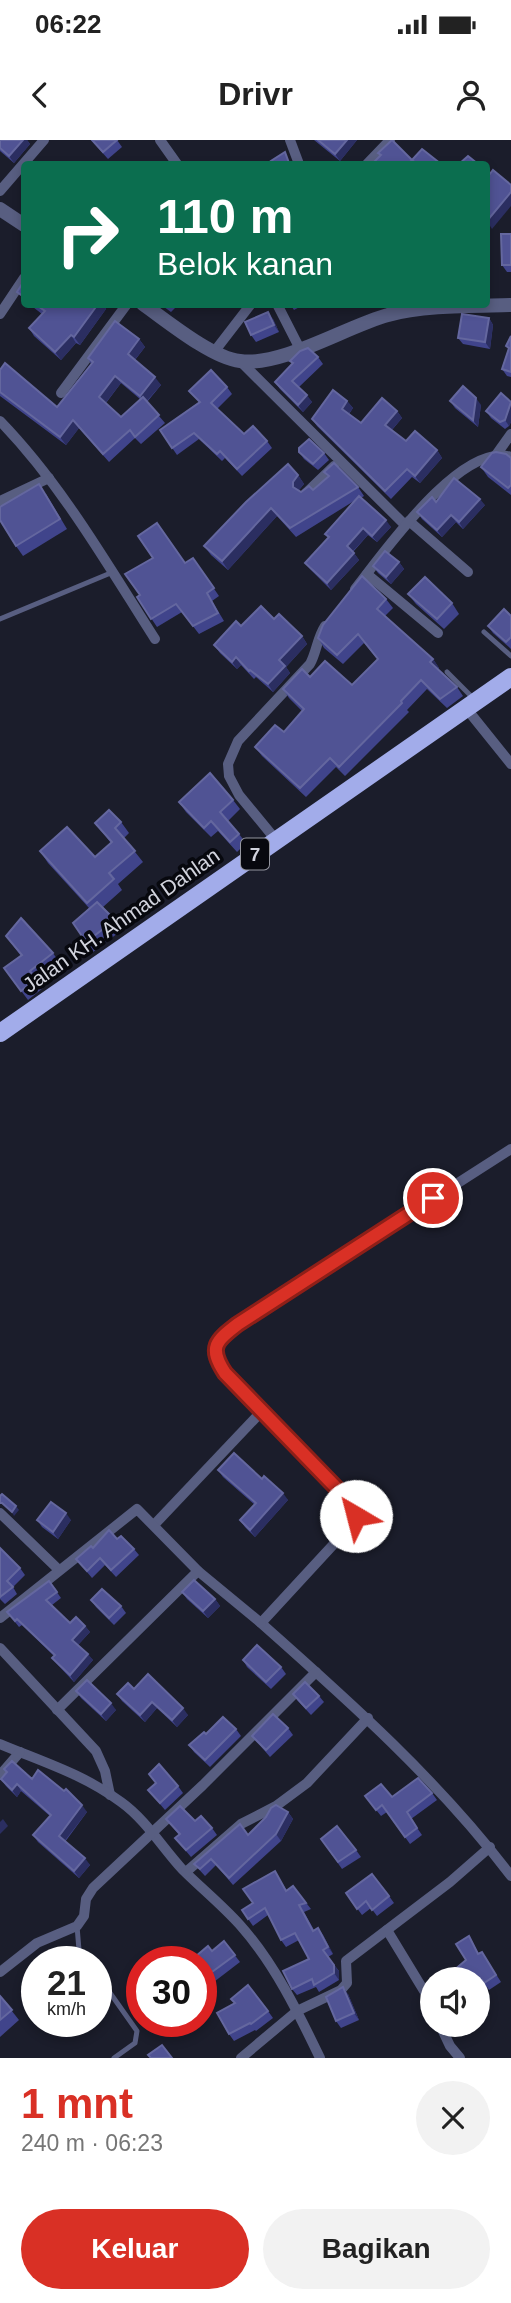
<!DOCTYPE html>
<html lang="id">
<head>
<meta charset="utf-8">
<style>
	:root { --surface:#fff; --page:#f2f2f2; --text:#222; --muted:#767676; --accent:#d93025 }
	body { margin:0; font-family:Arial,sans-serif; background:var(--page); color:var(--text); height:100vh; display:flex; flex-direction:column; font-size:26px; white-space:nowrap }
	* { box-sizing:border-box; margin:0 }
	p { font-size:23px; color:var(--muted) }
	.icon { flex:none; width:38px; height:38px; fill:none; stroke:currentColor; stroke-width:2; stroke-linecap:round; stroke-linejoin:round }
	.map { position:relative; height:1918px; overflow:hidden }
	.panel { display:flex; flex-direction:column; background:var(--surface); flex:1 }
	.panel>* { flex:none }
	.hud { position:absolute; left:21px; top:21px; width:469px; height:147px; border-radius:7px; box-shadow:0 4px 10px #0003; background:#0b6e4f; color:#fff; overflow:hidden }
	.buttons { position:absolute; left:420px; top:1827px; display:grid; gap:14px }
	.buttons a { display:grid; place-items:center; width:70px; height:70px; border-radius:50%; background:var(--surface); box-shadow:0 4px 10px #0003; font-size:35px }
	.speed { position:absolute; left:21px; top:1806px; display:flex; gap:14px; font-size:35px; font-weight:700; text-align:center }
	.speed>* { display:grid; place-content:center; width:91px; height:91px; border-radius:50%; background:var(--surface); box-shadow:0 4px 10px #0003; line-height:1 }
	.speed small { font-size:18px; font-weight:400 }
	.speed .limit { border:10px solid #d22; background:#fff; color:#111 }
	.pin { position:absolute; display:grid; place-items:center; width:60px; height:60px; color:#fff; margin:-30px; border:4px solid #fff; border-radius:50%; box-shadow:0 2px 7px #0007 }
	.me { position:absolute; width:77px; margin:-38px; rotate:323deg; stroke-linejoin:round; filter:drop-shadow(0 0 5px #0008) }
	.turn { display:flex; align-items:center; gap:24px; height:147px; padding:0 21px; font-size:32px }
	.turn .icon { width:91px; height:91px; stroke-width:2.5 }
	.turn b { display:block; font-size:49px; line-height:60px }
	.round { display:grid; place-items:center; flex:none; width:74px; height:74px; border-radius:37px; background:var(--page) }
	.overview { display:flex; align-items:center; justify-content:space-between; height:119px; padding:0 21px }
	h1 { font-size:42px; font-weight:800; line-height:52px; color:var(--accent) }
	.primary-button { display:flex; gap:14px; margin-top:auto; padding:14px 21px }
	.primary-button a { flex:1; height:80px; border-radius:42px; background:var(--accent); color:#fff; font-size:28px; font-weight:800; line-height:80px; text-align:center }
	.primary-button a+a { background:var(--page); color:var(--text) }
	.status { display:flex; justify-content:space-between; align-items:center; height:49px; padding:0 35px; background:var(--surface); direction:ltr }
	.status svg { height:19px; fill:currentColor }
	header { display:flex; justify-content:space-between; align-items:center; height:91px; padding:0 21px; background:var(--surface); font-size:32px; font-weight:800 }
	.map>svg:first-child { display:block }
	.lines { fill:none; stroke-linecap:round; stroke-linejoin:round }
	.service { stroke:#585e81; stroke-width:5 }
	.minor { stroke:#585e81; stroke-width:10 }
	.tertiary { stroke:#585e81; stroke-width:14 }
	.trunk { stroke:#a2acea; stroke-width:18 }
	.wall { fill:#40448b; fill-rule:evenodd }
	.shaded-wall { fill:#2b2e61 }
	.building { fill:#505394; stroke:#64679f; stroke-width:2 }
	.route-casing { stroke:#8d1f18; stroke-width:18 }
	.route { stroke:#d93025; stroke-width:12 }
	.labels { text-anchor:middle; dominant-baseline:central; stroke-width:7; stroke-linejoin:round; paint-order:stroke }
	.shield { fill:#07080e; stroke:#94969f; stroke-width:2 }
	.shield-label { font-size:19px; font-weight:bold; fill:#d1d3dd }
	.street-label { font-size:21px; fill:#d1d3dd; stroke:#07080e }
</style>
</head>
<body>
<div class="status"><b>06:22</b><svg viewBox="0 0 49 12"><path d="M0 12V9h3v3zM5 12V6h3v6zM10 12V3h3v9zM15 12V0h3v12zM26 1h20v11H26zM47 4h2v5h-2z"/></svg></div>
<header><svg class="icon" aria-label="back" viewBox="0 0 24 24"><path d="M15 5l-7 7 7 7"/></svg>Drivr<svg class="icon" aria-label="person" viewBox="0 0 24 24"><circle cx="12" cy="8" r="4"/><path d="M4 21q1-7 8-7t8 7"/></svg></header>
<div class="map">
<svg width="511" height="1918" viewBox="0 0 511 1918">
	<rect width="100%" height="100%" fill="#1b1d2b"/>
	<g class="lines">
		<g class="service">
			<path d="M 0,479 L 113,432"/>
			<path d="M 484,492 L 511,516"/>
			<path d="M 447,532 L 474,559"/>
			<path d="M 77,1786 L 79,1810 L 88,1822"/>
			<path d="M 96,1833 L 137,1891 L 135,1903 L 114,1918"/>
		</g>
		<g class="minor">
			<path d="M 160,0 L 177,24"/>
			<path d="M 290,0 L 299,24"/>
			<path d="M 367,24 L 390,0"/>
			<path d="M 0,51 L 44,0"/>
			<path d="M 277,164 L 300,209"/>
			<path d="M 0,174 L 24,138"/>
			<path d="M 214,212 L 251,164"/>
			<path d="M 241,222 L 405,385"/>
			<path d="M 61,253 L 127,164"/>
			<path d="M 0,281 C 62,345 107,424 155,499"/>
			<path d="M 496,315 L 511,294"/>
			<path d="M 306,353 L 334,326"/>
			<path d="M 0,361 L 49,338"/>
			<path d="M 409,381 L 468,432"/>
			<path d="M 367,434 L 438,493"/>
			<path d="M 355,449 C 383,414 461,301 511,317"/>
			<path d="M 466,568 L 511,624"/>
			<path d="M 276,700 L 239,655 L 229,636 L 228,624 L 238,601 L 310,524 C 317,511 317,498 325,486"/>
			<path d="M 511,1009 L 238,1184 L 218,1201 L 215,1214 L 225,1233 L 351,1363 L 356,1372 L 356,1380 L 261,1483 C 349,1561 439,1641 511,1736"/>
			<path d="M 0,1373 L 59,1430"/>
			<path d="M 154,1385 L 262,1271"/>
			<path d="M 0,1478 L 137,1369 L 198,1431 L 261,1483"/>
			<path d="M 0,1508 L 96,1611 L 105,1631 L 110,1655"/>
			<path d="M 57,1570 L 198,1431"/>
			<path d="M 0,1604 C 43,1622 83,1634 121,1662 C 145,1679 162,1707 182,1729 C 201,1748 222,1765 240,1785 C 274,1823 298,1872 320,1918"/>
			<path d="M 0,1635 L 20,1612"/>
			<path d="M 186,1732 L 241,1684 L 276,1666 L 307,1643 L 368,1578"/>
			<path d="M 387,1790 L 432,1864"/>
			<path d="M 0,1832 L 37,1803 L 77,1786 L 84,1776 L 86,1759 L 93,1748 L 203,1645 L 316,1532"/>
			<path d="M 440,1885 L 450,1906 L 460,1918"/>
			<path d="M 241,1918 L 297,1871 L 341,1850 L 347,1843 L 346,1821 L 450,1742 L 490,1707"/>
		</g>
		<g class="tertiary">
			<path d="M 0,69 L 24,85"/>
			<path d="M 143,164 C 167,181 212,218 240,221 C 282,227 347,186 388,175 C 422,165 475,166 511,165"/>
		</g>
		<path class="trunk" d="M 0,893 L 511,537"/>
	</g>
	<g class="wall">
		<path d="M 0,0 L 27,0 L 30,4 L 14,23 L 0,11 Z"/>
		<path d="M 91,0 L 117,0 L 122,7 L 108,19 Z"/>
		<path d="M 314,0 L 357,0 L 340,21 Z"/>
		<path d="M 511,94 L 511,132 L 507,132 L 502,125 Z"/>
		<path d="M 29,164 L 103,164 L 106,169 L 80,205 L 76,203 L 61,220 L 34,196 L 29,188 L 42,174 Z"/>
		<path d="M 160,164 L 178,164 L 178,165 L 171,172 Z"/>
		<path d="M 290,164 L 305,164 L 294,170 Z"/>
		<path d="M 489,178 L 493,185 L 490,209 L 463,204 L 458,198 Z"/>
		<path d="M 273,179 L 279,192 L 256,202 L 251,195 Z"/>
		<path d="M 511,196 L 511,237 L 507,236 L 502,229 L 509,210 L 506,206 Z"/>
		<path d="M 139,199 L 145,207 L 135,220 L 161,245 L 147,262 L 165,283 L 141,304 L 135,298 L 109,322 L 79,288 L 66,305 L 0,256 L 0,230 L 57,267 L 91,224 L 88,218 ZM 121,243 L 140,259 L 121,277 L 106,263 Z"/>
		<path d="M 318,217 L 323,224 L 299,247 L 312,262 L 303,272 L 280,249 L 275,242 L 292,224 L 290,221 Z"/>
		<path d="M 227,247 L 232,254 L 217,269 L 244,294 L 267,301 L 272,308 L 242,336 L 225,318 L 222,321 L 199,299 L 177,315 L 160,290 L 199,262 L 189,251 Z"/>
		<path d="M 347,261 L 353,268 L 349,274 L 361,283 L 397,271 L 402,278 L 392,290 L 406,301 L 437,310 L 442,318 L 420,343 L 412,337 L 391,359 L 317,286 L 312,279 Z"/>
		<path d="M 450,261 L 481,265 L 478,287 L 455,268 Z"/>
		<path d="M 511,262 L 511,282 L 509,286 L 505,289 L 491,278 L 486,271 Z"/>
		<path d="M 299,312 L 324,313 L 329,320 L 318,330 L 304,319 Z"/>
		<path d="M 511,318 L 511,355 L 488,337 L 481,327 Z"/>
		<path d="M 324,332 L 358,347 L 364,356 L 361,358 L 391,387 L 377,402 L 368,395 L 353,412 L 359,420 L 331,450 L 310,429 L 305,423 L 328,398 L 325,394 L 354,361 L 296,397 L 277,376 L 228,430 L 211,415 L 204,406 L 298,335 L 304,344 L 299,350 L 301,352 L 313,350 L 328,337 Z"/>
		<path d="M 46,354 L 67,389 L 23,416 L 16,406 Z"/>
		<path d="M 436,362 L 485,365 L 463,389 L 456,382 L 442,397 L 422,379 L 417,372 Z"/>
		<path d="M 153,418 L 185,423 L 193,418 L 219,456 L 212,461 L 224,481 L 199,494 L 182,472 L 157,487 L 137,457 L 140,455 Z"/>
		<path d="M 399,422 L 404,429 L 391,444 L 378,433 L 373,426 Z"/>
		<path d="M 408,454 L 452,463 L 459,474 L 444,489 L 416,464 Z"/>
		<path d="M 386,459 L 393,468 L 385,476 L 433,519 L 439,528 L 438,529 L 457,547 L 463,556 L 447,568 L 427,549 L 407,570 L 409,572 L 345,636 L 336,627 L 306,657 L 262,616 L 255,607 L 284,592 L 302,571 L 289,558 L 283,549 L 310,537 L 352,545 L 378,520 L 364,503 L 343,524 L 324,508 L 318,498 Z"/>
		<path d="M 511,476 L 511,509 L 493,493 L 488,486 Z"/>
		<path d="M 274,479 L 302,496 L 307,504 L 286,527 L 290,533 L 273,552 L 256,537 L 254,539 L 241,525 L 237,529 L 220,513 L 214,505 L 241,486 Z"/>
		<path d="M 233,660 L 240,669 L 228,681 L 239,694 L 246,703 L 237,712 L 218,691 L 211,697 L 186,672 L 179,662 Z"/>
		<path d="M 121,682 L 129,693 L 124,698 L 143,722 L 118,744 L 122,750 L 103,767 L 115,780 L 122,790 L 93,812 L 73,783 L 89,768 L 48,723 L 40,711 L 95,717 L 111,703 L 95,683 Z"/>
		<path d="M 6,796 L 53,813 L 59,822 L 37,840 L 43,848 L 28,860 L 4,828 L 21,816 Z"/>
		<path d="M 218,1330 L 262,1339 L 288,1360 L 255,1397 L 245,1387 L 240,1380 L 255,1365 L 223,1337 Z"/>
		<path d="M 37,1380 L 71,1380 L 58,1399 L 42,1387 Z"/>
		<path d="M 117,1399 L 134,1409 L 139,1415 L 116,1437 L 105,1425 L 92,1438 L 76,1419 L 93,1408 Z"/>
		<path d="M 0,1408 L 20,1428 L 25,1435 L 13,1447 L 17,1454 L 5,1464 L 0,1459 Z"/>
		<path d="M 49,1441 L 61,1458 L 52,1465 L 70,1483 L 85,1486 L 90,1492 L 78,1505 L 93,1520 L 74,1542 L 57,1524 L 52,1518 L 54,1516 L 22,1485 L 19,1487 L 7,1472 Z"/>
		<path d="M 182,1452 L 215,1459 L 220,1466 L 208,1478 L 187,1459 Z"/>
		<path d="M 91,1460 L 121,1466 L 126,1473 L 114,1485 L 96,1467 Z"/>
		<path d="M 243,1520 L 281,1527 L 286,1534 L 271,1549 L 247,1527 Z"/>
		<path d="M 134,1549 L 188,1575 L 177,1587 L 157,1568 L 145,1582 L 122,1561 L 117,1554 Z"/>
		<path d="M 76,1551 L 116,1570 L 106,1581 L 81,1558 Z"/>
		<path d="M 293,1554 L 319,1556 L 324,1562 L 311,1575 L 298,1561 Z"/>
		<path d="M 288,1588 L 293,1595 L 270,1617 L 252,1596 Z"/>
		<path d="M 236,1589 L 241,1596 L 210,1627 L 194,1612 L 189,1605 L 206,1594 Z"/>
		<path d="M 1,1639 L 32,1639 L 87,1672 L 65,1702 L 90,1725 L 79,1738 L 38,1702 L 33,1695 L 50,1676 L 21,1651 L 17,1657 L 6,1646 Z"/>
		<path d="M 178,1646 L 183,1653 L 165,1670 L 148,1650 Z"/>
		<path d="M 432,1653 L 437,1660 L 411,1679 L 422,1695 L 410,1704 L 387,1672 L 381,1676 L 365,1656 L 392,1657 Z"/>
		<path d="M 288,1672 L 293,1679 L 281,1701 L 233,1745 L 216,1725 L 205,1736 L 194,1724 Z"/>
		<path d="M 166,1679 L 212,1688 L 217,1695 L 191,1717 L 175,1698 L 179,1695 Z"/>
		<path d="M 321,1699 L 356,1710 L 361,1717 L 342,1729 Z"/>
		<path d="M 279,1738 L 287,1751 L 293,1746 L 311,1769 L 304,1772 L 314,1790 L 318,1788 L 323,1795 L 333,1814 L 328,1817 L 339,1831 L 339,1840 L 319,1852 L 316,1847 L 297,1855 L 292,1849 L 309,1819 L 299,1800 L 286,1807 L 281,1800 L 268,1775 L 253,1786 L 242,1770 L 253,1763 Z"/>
		<path d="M 346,1753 L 389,1756 L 394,1763 L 377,1776 L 371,1768 L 362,1775 Z"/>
		<path d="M 469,1796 L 479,1814 L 482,1812 L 501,1842 L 489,1850 L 487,1847 L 478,1854 L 478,1839 L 456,1839 L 452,1832 L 466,1820 Z"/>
		<path d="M 224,1801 L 240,1822 L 206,1848 L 201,1843 L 201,1822 Z"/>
		<path d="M 348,1854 L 359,1880 L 341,1888 L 336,1881 Z"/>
		<path d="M 0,1856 L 19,1880 L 0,1897 Z"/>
		<path d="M 268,1871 L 273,1878 L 256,1891 L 255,1890 L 234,1901 L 229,1894 Z"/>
	</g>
	<g class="shaded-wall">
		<path d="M 23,0 L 27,0 L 30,4 L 14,23 L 9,16 Z"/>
		<path d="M 347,0 L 357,0 L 340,21 L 335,14 Z"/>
		<path d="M 511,52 L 511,66 L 492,89 L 487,81 Z"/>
		<path d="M 98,164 L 103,164 L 106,169 L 80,205 L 74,197 Z"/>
		<path d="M 268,172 L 273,179 L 279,192 L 274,185 Z"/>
		<path d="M 489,178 L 493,185 L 490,209 L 485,202 Z"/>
		<path d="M 71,195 L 76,203 L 61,220 L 55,212 Z"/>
		<path d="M 139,199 L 145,207 L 133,222 L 128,214 Z"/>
		<path d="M 115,236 L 121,243 L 104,265 L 99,257 Z"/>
		<path d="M 155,237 L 161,245 L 145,263 L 140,256 Z"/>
		<path d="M 307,255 L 312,262 L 303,272 L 298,265 Z"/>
		<path d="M 476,258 L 481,265 L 478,287 L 473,280 Z"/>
		<path d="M 347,261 L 353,268 L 347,276 L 342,269 Z"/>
		<path d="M 511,262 L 511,282 L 509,286 L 505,280 Z"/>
		<path d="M 397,271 L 402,278 L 390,292 L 385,285 Z"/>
		<path d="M 73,280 L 79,288 L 66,305 L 60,297 Z"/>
		<path d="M 437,310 L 442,318 L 420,343 L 415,336 Z"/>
		<path d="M 298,335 L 304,344 L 299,350 L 293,347 L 293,342 Z"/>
		<path d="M 480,359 L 485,365 L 463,389 L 459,382 Z"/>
		<path d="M 271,368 L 277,376 L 228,430 L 222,421 Z"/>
		<path d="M 451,375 L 456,382 L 442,397 L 437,390 Z"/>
		<path d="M 386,380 L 391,387 L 377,402 L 372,396 Z"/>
		<path d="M 363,388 L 368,395 L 351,413 L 347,406 Z"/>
		<path d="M 354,413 L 359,420 L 331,450 L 327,443 Z"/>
		<path d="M 399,422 L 404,429 L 391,444 L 386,437 Z"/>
		<path d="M 302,496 L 307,504 L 286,527 L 290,533 L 273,552 L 268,544 L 279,520 Z"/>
		<path d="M 236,517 L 241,525 L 237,529 L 232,522 Z"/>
		<path d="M 433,519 L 439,528 L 437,531 L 430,522 Z"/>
		<path d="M 283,1353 L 288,1360 L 255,1397 L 250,1390 Z"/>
		<path d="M 16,1366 L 19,1370 L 14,1376 L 12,1372 Z"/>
		<path d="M 66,1373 L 71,1380 L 58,1399 L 53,1392 Z"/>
		<path d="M 215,1459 L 220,1466 L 208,1478 L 203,1471 Z"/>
		<path d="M 85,1486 L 90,1492 L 77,1506 L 72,1500 Z"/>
		<path d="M 88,1514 L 93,1520 L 74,1542 L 70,1535 Z"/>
		<path d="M 152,1562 L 157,1568 L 145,1582 L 140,1575 Z"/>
		<path d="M 111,1563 L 116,1570 L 106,1581 L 101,1574 Z"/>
		<path d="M 183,1568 L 188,1575 L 177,1587 L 172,1580 Z"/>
		<path d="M 17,1644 L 21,1651 L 17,1657 L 12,1650 Z"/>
		<path d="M 82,1665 L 87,1672 L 63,1703 L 59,1696 Z"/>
		<path d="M 288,1672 L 293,1679 L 281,1701 L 276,1694 Z"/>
		<path d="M 3,1679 L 8,1686 L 0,1694 L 0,1682 Z"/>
		<path d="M 85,1718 L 90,1725 L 79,1738 L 74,1731 Z"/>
		<path d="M 318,1788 L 323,1795 L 333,1814 L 328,1807 Z"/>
		<path d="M 334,1825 L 339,1831 L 339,1840 L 334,1833 Z"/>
		<path d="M 343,1847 L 348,1854 L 359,1880 L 354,1873 Z"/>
	</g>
	<g class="building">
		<path d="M 0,0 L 23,0 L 9,16 L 0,8 Z"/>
		<path d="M 92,0 L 117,0 L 103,12 Z"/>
		<path d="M 318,0 L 347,0 L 335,14 Z"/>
		<path d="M 392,0 L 412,20 L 408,24 L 372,24 L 381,15 L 378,13 Z"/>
		<path d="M 422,9 L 441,24 L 417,24 L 412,20 Z"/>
		<path d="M 285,12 L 289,23 L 288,24 L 274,24 L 271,21 Z"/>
		<path d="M 468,16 L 478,24 L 459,24 Z"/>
		<path d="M 493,30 L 511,45 L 511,52 L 487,81 L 486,32 L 489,35 Z"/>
		<path d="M 501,94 L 511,94 L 511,125 L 502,125 Z"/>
		<path d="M 24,141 L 24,157 L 17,152 Z"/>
		<path d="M 35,164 L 98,164 L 74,197 L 71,195 L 55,212 L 29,188 L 45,171 Z"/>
		<path d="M 268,172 L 274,185 L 251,195 L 245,182 Z"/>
		<path d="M 462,174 L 489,178 L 485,202 L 458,198 Z"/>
		<path d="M 115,181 L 139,199 L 128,214 L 155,237 L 140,256 L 115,236 L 99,257 L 121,277 L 143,257 L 159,275 L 135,297 L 130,290 L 103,314 L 73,280 L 60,297 L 0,252 L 0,230 L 5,223 L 57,267 L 93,222 L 88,218 Z"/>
		<path d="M 511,196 L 511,232 L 502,229 L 509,208 L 506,206 Z"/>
		<path d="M 308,208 L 318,217 L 292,241 L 307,255 L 298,265 L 275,242 L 293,223 L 290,221 L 300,211 Z"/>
		<path d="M 211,230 L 227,247 L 211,263 L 244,294 L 253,286 L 267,301 L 237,329 L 220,311 L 217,314 L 194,293 L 172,308 L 160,290 L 200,262 L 189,251 Z"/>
		<path d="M 463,246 L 476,258 L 473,280 L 450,261 Z"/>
		<path d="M 333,250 L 347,261 L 342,269 L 361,283 L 382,258 L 397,271 L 385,285 L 406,301 L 415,291 L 437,310 L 415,336 L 407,329 L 385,351 L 312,279 Z"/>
		<path d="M 501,253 L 511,262 L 505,280 L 500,282 L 486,271 Z"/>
		<path d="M 309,299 L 324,313 L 313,324 L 299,312 L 299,308 Z"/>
		<path d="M 496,312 L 506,314 L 511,318 L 511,345 L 508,348 L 481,327 L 492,313 Z"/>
		<path d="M 334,323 L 358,347 L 290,388 L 271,368 L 222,421 L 204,406 L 246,362 L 288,324 L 298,335 L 293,342 L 293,347 L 301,352 L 309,346 L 313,350 L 329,336 L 324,332 Z"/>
		<path d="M 454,338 L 480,359 L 459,382 L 451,375 L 437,390 L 417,372 L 432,357 L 436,362 Z"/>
		<path d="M 39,344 L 60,379 L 16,406 L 0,380 L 0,367 Z"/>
		<path d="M 359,356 L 386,380 L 372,396 L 363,388 L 347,406 L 354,413 L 327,443 L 305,423 L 329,397 L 325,394 Z"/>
		<path d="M 157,383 L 185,423 L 193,418 L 214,448 L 207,453 L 218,473 L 193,486 L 176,464 L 151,479 L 137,457 L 140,455 L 125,434 L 153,418 L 138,396 Z"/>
		<path d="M 385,411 L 399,422 L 386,437 L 373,426 Z"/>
		<path d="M 362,436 L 386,459 L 377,469 L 433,519 L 430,522 L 457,547 L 440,559 L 421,540 L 401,561 L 402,563 L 339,627 L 330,618 L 300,648 L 255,607 L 275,585 L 284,592 L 304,569 L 283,549 L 302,529 L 310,537 L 325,521 L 352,545 L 378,519 L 358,494 L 337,515 L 318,498 L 323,485 Z"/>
		<path d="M 425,437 L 452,463 L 437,479 L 408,454 Z"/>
		<path d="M 261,466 L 274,479 L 279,474 L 302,496 L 279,520 L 285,526 L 268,544 L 250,530 L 249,531 L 236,517 L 232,522 L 214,505 L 236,481 L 241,486 Z"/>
		<path d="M 504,469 L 511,476 L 511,497 L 506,502 L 488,486 Z"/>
		<path d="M 210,633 L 233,660 L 220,672 L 239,694 L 230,702 L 211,681 L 204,688 L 179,662 Z"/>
		<path d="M 109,670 L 121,682 L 115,688 L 135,711 L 109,733 L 114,739 L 87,763 L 40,711 L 67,687 L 95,717 L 112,702 L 95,683 Z"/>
		<path d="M 97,762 L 115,780 L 86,802 L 73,783 Z"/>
		<path d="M 21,778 L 53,813 L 30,831 L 36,839 L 21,851 L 4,828 L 22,815 L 6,796 Z"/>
		<path d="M 234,1313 L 262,1339 L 264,1336 L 283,1353 L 250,1390 L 240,1380 L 256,1363 L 218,1330 Z"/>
		<path d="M 2,1354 L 16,1366 L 12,1372 L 2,1363 L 0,1363 L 0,1356 Z"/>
		<path d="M 51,1362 L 66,1373 L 53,1392 L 37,1380 Z"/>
		<path d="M 109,1390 L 117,1399 L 121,1396 L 134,1409 L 111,1430 L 100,1418 L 87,1431 L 76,1419 L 91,1406 L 93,1408 Z"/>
		<path d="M 0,1408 L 20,1428 L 7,1441 L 13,1447 L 0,1457 Z"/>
		<path d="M 194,1440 L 215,1459 L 203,1471 L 182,1452 Z"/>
		<path d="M 49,1441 L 57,1452 L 46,1460 L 70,1483 L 76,1477 L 85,1486 L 72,1500 L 88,1514 L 70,1535 L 52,1518 L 55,1515 L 17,1479 L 15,1481 L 7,1472 Z"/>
		<path d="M 102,1449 L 121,1466 L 109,1478 L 91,1460 Z"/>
		<path d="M 257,1505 L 281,1527 L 266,1542 L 243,1520 Z"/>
		<path d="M 148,1534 L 183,1568 L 172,1580 L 152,1562 L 140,1575 L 117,1554 L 128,1543 L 134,1549 Z"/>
		<path d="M 87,1540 L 111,1563 L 101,1574 L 76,1551 Z"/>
		<path d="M 305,1542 L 319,1556 L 306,1568 L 293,1554 Z"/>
		<path d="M 273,1574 L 288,1588 L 266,1610 L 252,1596 Z"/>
		<path d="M 223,1577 L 236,1589 L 205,1620 L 189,1605 L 204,1592 L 206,1594 Z"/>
		<path d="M 12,1621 L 32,1639 L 38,1630 L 64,1651 L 66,1649 L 82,1665 L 59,1696 L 85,1718 L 74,1731 L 33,1695 L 51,1675 L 17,1644 L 12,1650 L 1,1639 L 7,1632 L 4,1629 Z"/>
		<path d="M 159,1624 L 178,1646 L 160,1663 L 148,1650 L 156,1643 L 149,1634 Z"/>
		<path d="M 418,1638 L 432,1653 L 407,1672 L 417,1688 L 405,1697 L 382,1665 L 376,1670 L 365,1656 L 381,1644 L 392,1657 Z"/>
		<path d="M 276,1665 L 288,1672 L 276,1694 L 229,1738 L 211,1719 L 200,1729 L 194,1724 L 240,1684 L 248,1695 L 266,1677 L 271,1668 Z"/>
		<path d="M 180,1666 L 195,1681 L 201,1676 L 212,1688 L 186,1710 L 175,1698 L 180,1694 L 166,1679 Z"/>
		<path d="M 337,1686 L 356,1710 L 338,1722 L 321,1699 Z"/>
		<path d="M 275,1731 L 286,1751 L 293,1746 L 306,1763 L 299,1765 L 313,1791 L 318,1788 L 328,1807 L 323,1810 L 334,1825 L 334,1833 L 314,1845 L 312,1839 L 292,1849 L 283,1831 L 309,1819 L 295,1793 L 281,1800 L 265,1768 L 248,1779 L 242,1770 L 253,1763 L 243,1749 Z"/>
		<path d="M 372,1734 L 389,1756 L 372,1770 L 366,1761 L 357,1769 L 346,1753 Z"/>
		<path d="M 469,1796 L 478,1814 L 482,1812 L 496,1835 L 484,1843 L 482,1840 L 478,1843 L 478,1839 L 457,1839 L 452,1832 L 466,1820 L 456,1804 Z"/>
		<path d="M 224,1801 L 235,1815 L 201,1840 L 201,1822 L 189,1822 L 208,1806 L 212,1811 Z"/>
		<path d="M 248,1845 L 268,1871 L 251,1884 L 250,1883 L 229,1894 L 217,1873 L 235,1863 L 231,1859 Z"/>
		<path d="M 343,1847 L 354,1873 L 336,1881 L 326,1857 Z"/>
		<path d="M 0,1856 L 12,1870 L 0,1880 Z"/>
		<path d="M 162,1905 L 172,1918 L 151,1918 L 148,1915 Z"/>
	</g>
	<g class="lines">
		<defs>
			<path id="route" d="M 356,1376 L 351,1363 L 225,1233 C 208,1207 216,1201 238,1184 L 433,1058"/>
		</defs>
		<use href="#route" class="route-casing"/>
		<use href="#route" class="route"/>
	</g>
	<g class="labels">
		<rect class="shield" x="241" y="698.5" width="28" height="31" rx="5"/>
		<g class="shield-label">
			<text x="255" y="714">7</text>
		</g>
		<g class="street-label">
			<text transform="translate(121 780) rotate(-35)">Jalan KH. Ahmad Dahlan</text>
		</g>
	</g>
</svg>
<div class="buttons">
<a><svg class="icon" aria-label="sound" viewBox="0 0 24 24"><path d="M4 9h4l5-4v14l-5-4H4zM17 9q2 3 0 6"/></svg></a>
</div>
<div class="speed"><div>21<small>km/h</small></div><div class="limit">30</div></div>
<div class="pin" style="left:433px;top:1058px;background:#d93025"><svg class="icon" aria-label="arrive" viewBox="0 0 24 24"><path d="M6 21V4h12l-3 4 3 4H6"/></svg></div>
<svg class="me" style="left:356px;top:1376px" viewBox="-20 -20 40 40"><circle r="19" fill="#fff"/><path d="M0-13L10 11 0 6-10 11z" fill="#d93025"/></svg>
<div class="hud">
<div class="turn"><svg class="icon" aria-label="right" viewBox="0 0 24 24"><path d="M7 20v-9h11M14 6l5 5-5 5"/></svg><div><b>110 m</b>Belok kanan</div></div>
</div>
</div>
<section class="panel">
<div class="overview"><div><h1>1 mnt</h1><p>240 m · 06:23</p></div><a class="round"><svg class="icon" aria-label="close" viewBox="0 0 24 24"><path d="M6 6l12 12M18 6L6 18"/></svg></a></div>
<div class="primary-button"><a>Keluar</a><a>Bagikan</a></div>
</section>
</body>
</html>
